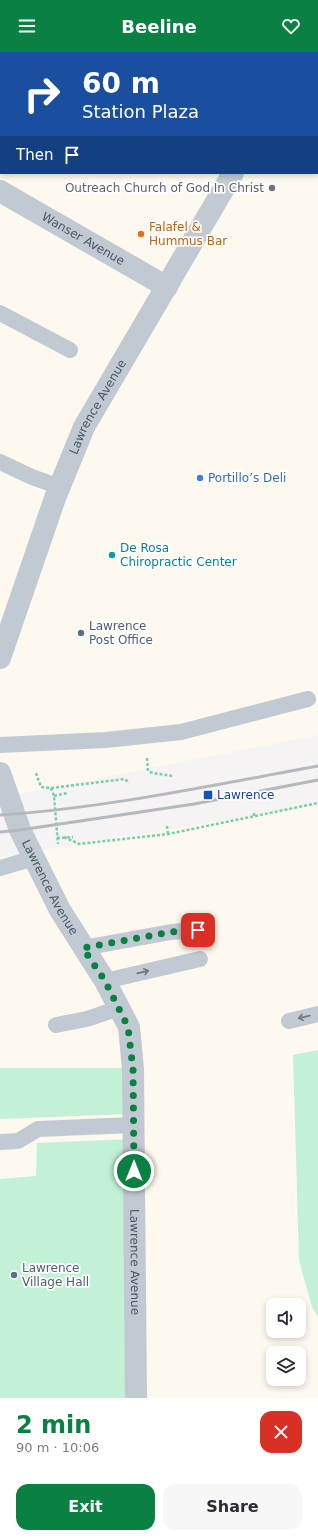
<!DOCTYPE html>
<html lang="en">
<head>
<meta charset="utf-8">
<style>
	:root { --surface:#fff; --page:#f7f7f7; --text:#2b2b33; --muted:#7c7c81; --accent:#0b8043 }
	body { margin:0; font-family:"DejaVu Sans",sans-serif; background:var(--page); color:var(--text); height:100vh; display:flex; flex-direction:column; font-size:15px; white-space:nowrap }
	* { box-sizing:border-box; margin:0 }
	p { font-size:13px; color:var(--muted) }
	.icon { flex:none; width:22px; height:22px; fill:none; stroke:currentColor; stroke-width:2; stroke-linecap:round; stroke-linejoin:round }
	.map { position:relative; height:1346px; overflow:hidden }
	.side { display:flex; flex-direction:column; background:var(--surface); flex:1 }
	.side>* { flex:none }
	.hud { position:absolute; left:0px; top:0px; width:318px; height:122px; box-shadow:0 2px 6px #0003; background:#1a4fa0; color:#fff; overflow:hidden }
	.buttons { position:absolute; left:266px; top:1246px; display:grid; gap:8px }
	.buttons a { display:grid; place-items:center; width:40px; height:40px; border-radius:8px; background:var(--surface); box-shadow:0 2px 6px #0003; font-size:20px }
	.pin { position:absolute; display:grid; place-items:center; width:34px; height:34px; color:#fff; margin:-17px; border-radius:8px; box-shadow:0 2px 6px #0006 }
	.me { position:absolute; width:44px; margin:-22px; rotate:0deg; stroke-linejoin:round; filter:drop-shadow(0 0 3px #0008) }
	.turn { display:flex; align-items:center; gap:14px; height:84px; padding:0 16px; font-size:18px }
	.turn .icon { width:52px; height:52px; stroke-width:2.5 }
	.turn b { display:block; font-size:28px; line-height:34px }
	.then { display:flex; align-items:center; height:38px; padding:0 16px; background:#0003; gap:8px; font-size:15px }
	.round { display:grid; place-items:center; flex:none; width:42px; height:42px; border-radius:12px; background:var(--page) }
	.overview { display:flex; align-items:center; justify-content:space-between; height:68px; padding:0 16px }
	h1 { font-size:24px; font-weight:600; line-height:30px; color:var(--accent) }
	.action { display:flex; gap:8px; margin-top:auto; padding:8px 16px }
	.action a { flex:1; height:46px; border-radius:12px; background:var(--accent); color:#fff; font-size:16px; font-weight:600; line-height:46px; text-align:center }
	.action a+a { background:var(--page); color:var(--text) }
	header { display:flex; justify-content:space-between; align-items:center; height:52px; padding:0 16px; background:var(--accent); color:#fff; font-size:18px; font-weight:600 }
	.map>svg:first-child { display:block }
	.commercial { fill:#fdf9ef; fill-rule:evenodd }
	.green { fill:#c3f1d5 }
	.lines { fill:none; stroke-linecap:round; stroke-linejoin:round }
	.path { stroke:#7ad0a6; stroke-width:2.5; stroke-dasharray:3 2; stroke-linecap:butt }
	.service { stroke:#c1cad2; stroke-width:16 }
	.minor { stroke:#c1cad2; stroke-width:22 }
	.tertiary { stroke:#c1cad2; stroke-width:22 }
	.rail { stroke:#b5b8bd; stroke-width:3 }
	.oneway { stroke:#6e7983 }
	.route { stroke:#0b8043; stroke-width:7; stroke-dasharray:0 12.6 }
	.worship-dot { fill:#6b7280; stroke:#fff; stroke-width:1.5 }
	.food-dot { fill:#e8710a; stroke:#fff; stroke-width:1.5 }
	.shop-dot { fill:#3f7fe0; stroke:#fff; stroke-width:1.5 }
	.culture-dot { fill:#0f9aa8; stroke:#fff; stroke-width:1.5 }
	.service-dot { fill:#5c6f8a; stroke:#fff; stroke-width:1.5 }
	.transit-dot { fill:#1a4fb4; stroke:#fff; stroke-width:1.5 }
	.labels { text-anchor:middle; dominant-baseline:central; stroke-width:3.5; stroke-linejoin:round; paint-order:stroke }
	.worship-label { font-size:12px; fill:#5b616d; stroke:#fff; text-anchor:end }
	.food-label { font-size:12px; fill:#c56008; stroke:#fff; text-anchor:start }
	.street-label { font-size:12px; fill:#4a5661; stroke:#fff }
	.shop-label { font-size:12px; fill:#366cbe; stroke:#fff; text-anchor:start }
	.culture-label { font-size:12px; fill:#0d838f; stroke:#fff; text-anchor:start }
	.service-label { font-size:12px; fill:#4e5e75; stroke:#fff; text-anchor:start }
	.transit-label { font-size:12px; fill:#164399; stroke:#fff; text-anchor:start }
</style>
</head>
<body>
<header><svg class="icon" aria-label="menu" viewBox="0 0 24 24"><path d="M4 6h16M4 12h16M4 18h16"/></svg>Beeline<svg class="icon" aria-label="heart" viewBox="0 0 24 24"><path d="M12 20l-8-8c-3-5 5-10 8-4 3-6 11-1 8 4z"/></svg></header>
<div class="map">
<svg width="318" height="1346" viewBox="0 0 318 1346">
	<rect width="100%" height="100%" fill="#f5f3f3"/>
	<g class="commercial">
		<path d="M 42,0 L 318,0 L 318,683 L 0,746 L 0,74 L 1,72 L 1,121 L 317,121 L 317,1 L 42,1 Z"/>
		<path d="M 318,753 L 318,1346 L 0,1346 L 0,805 ZM 273,1253 L 299,1253 L 299,1279 L 273,1279 ZM 273,1301 L 299,1301 L 299,1327 L 273,1327 Z"/>
	</g>
	<g class="green">
		<path d="M 318,998 L 318,1265 L 312,1255 L 299,1208 L 293,1003 Z"/>
		<path d="M 0,1016 L 129,1016 L 129,1062 L 0,1067 Z"/>
		<path d="M 130,1087 L 132,1346 L 0,1346 L 0,1127 L 36,1124 L 37,1091 Z"/>
	</g>
	<g class="lines">
		<g class="path">
			<path d="M 147,706 L 148,719 L 153,721 L 172,724"/>
			<path d="M 36,721 L 41,735 L 51,736 L 125,727 L 129,731"/>
			<path d="M 51,736 L 54,744 L 58,792"/>
			<path d="M 54,744 L 67,741"/>
			<path d="M 254,764 L 254,759"/>
			<path d="M 167,774 L 168,782"/>
			<path d="M 64,785 L 79,792 L 168,782 L 318,751"/>
			<path d="M 57,786 L 73,785"/>
		</g>
		<g class="service">
			<path d="M 0,261 L 70,298"/>
			<path d="M 0,410 L 32,425 L 60,435"/>
			<path d="M 0,693 L 106,688 L 181,680 L 308,647"/>
			<path d="M 0,816 L 34,806"/>
			<path d="M 83,896 L 171,880 L 198,878"/>
			<path d="M 105,929 L 200,907"/>
			<path d="M 289,969 L 318,962"/>
			<path d="M 56,973 L 87,967 L 119,956"/>
			<path d="M 0,1090 L 18,1089 L 38,1077 L 134,1073"/>
		</g>
		<g class="minor">
			<path d="M 317,39 L 318,39"/>
			<path id="s1" d="M 0,139 L 167,235"/>
		</g>
		<g class="tertiary">
			<path d="M 303,1 L 304,0"/>
			<path id="s2" d="M 0,606 L 55,446 L 84,375 L 233,121"/>
			<path id="s3" d="M 0,721 L 20,778 L 60,858 L 105,929 L 129,975 L 133,1017 L 136,1346"/>
		</g>
		<g class="rail">
			<path d="M 0,763 C 106,756 213,733 318,714"/>
			<path d="M 0,780 L 20,778 L 194,752 L 318,728"/>
		</g>
	</g>
	<defs><path id="oneway-shaft" d="M-6 0H5M1.5-3L5.5 0L1.5 3" fill="none" stroke-width="1.6" stroke-linecap="round" stroke-linejoin="round"/></defs>
	<g class="oneway">
		<use href="#oneway-shaft" transform="translate(143 920) rotate(-13)"/>
		<use href="#oneway-shaft" transform="translate(304 965) rotate(167)"/>
	</g>
	<g class="lines">
		<path class="route" d="M 134,1119 L 133,1017 L 128,975 L 105,929 L 83,896 L 171,880 L 198,878"/>
	</g>
	<circle class="worship-dot" cx="272" cy="136" r="4"/>
	<circle class="food-dot" cx="141" cy="182" r="4"/>
	<circle class="shop-dot" cx="200" cy="426" r="4"/>
	<circle class="culture-dot" cx="112" cy="503" r="4"/>
	<g class="service-dot">
		<circle cx="81" cy="581" r="4"/>
		<circle cx="14" cy="1223" r="4"/>
	</g>
	<rect class="transit-dot" x="203" y="738" width="10" height="10" rx="2"/>
	<g class="labels">
		<g class="worship-label">
			<text x="264" y="136">Outreach Church of God In Christ</text>
		</g>
		<g class="food-label">
			<text x="149" y="175">Falafel &amp;<tspan x="149" dy="14">Hummus Bar</tspan></text>
		</g>
		<g class="street-label">
			<text stroke="none"><textPath href="#s1" startOffset="96">Wanser Avenue</textPath></text>
			<text stroke="none"><textPath href="#s2" startOffset="270">Lawrence Avenue</textPath></text>
			<text stroke="none"><textPath href="#s3" startOffset="125">Lawrence Avenue</textPath></text>
			<text stroke="none"><textPath href="#s3" startOffset="521">Lawrence Avenue</textPath></text>
		</g>
		<g class="shop-label">
			<text x="208" y="426">Portillo’s Deli</text>
		</g>
		<g class="culture-label">
			<text x="120" y="496">De Rosa<tspan x="120" dy="14">Chiropractic Center</tspan></text>
		</g>
		<g class="service-label">
			<text x="89" y="574">Lawrence<tspan x="89" dy="14">Post Office</tspan></text>
			<text x="22" y="1216">Lawrence<tspan x="22" dy="14">Village Hall</tspan></text>
		</g>
		<g class="transit-label">
			<text x="217" y="743">Lawrence</text>
		</g>
	</g>
</svg>
<div class="buttons">
<a><svg class="icon" aria-label="sound" viewBox="0 0 24 24"><path d="M4 9h4l5-4v14l-5-4H4zM17 9q2 3 0 6"/></svg></a>
<a><svg class="icon" aria-label="layers" viewBox="0 0 24 24"><path d="M12 4l9 5-9 5-9-5zM3 14l9 5 9-5"/></svg></a>
</div>
<div class="pin" style="left:198px;top:878px;background:#d93025"><svg class="icon" aria-label="arrive" viewBox="0 0 24 24"><path d="M6 21V4h12l-3 4 3 4H6"/></svg></div>
<svg class="me" style="left:134px;top:1119px" viewBox="-20 -20 40 40"><circle r="17" fill="#0b8043" stroke="#fff" stroke-width="3"/><path d="M0-11L8 9 0 5-8 9z" fill="#fff"/></svg>
<div class="hud">
<div class="turn"><svg class="icon" aria-label="right" viewBox="0 0 24 24"><path d="M7 20v-9h11M14 6l5 5-5 5"/></svg><div><b>60 m</b>Station Plaza</div></div>
<div class="then">Then<svg class="icon" aria-label="arrive" viewBox="0 0 24 24"><path d="M6 21V4h12l-3 4 3 4H6"/></svg></div>
</div>
</div>
<section class="side">
<div class="overview"><div><h1>2 min</h1><p>90 m · 10:06</p></div><a class="round" style="background:#d93025;color:#fff"><svg class="icon" aria-label="close" viewBox="0 0 24 24"><path d="M6 6l12 12M18 6L6 18"/></svg></a></div>
<div class="action"><a>Exit</a><a>Share</a></div>
</section>
</body>
</html>
